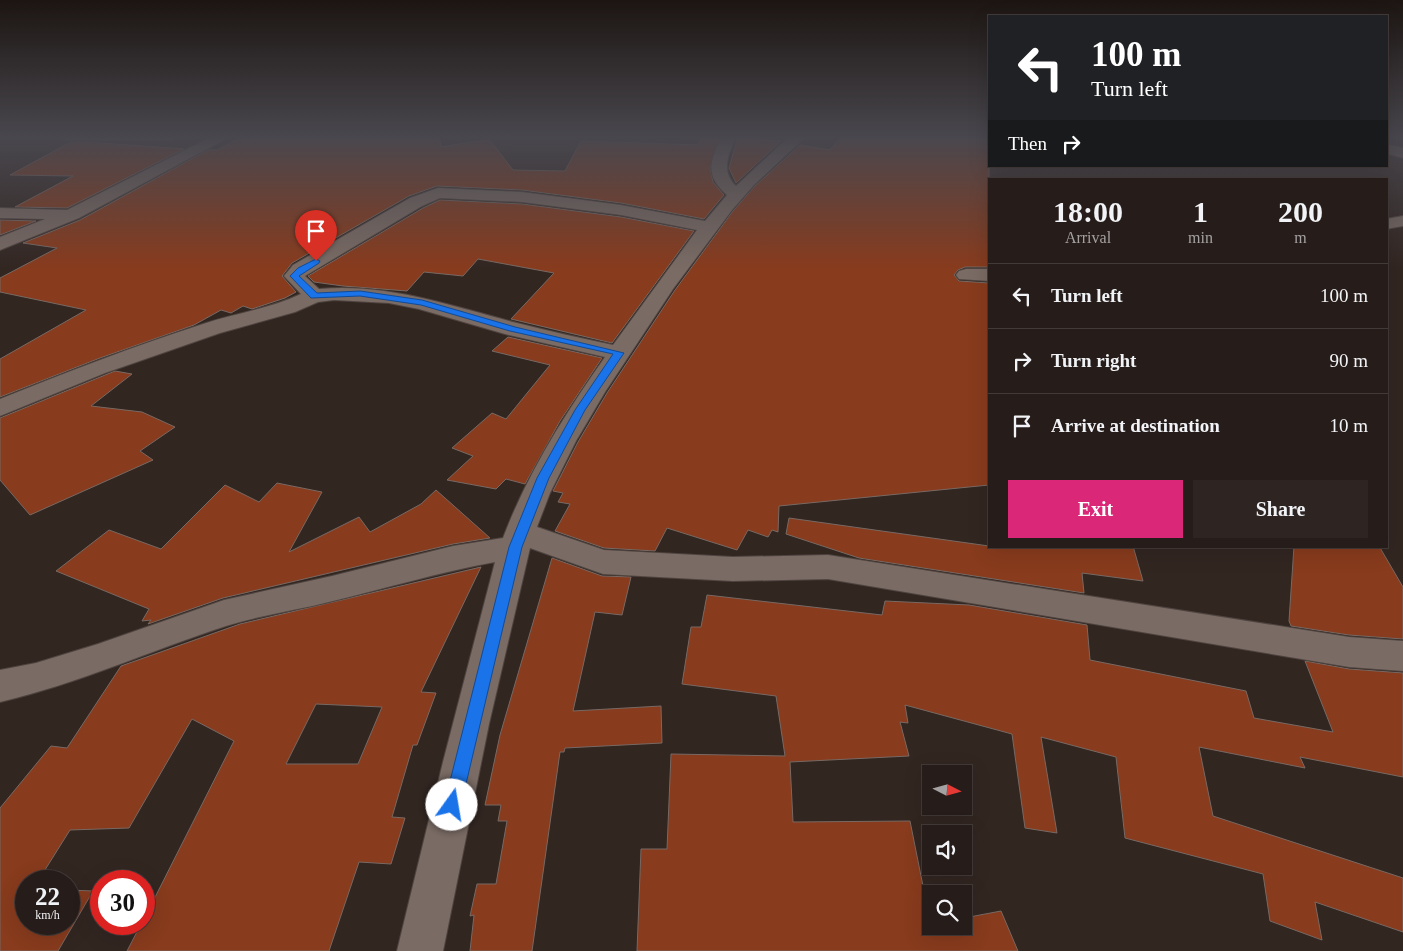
<!DOCTYPE html>
<html lang="en">
<head>
<meta charset="utf-8">
<style>
	:root { --surface:#261c19; --page:#2e2522; --text:#f1f3f6; --muted:#a4a1a2; --line:#423a38; --accent:#db2777 }
	body { margin:0; font-family:"Times New Roman",serif; background:var(--page); color:var(--text); height:100vh; display:flex; flex-direction:column; font-size:19px; white-space:nowrap }
	* { box-sizing:border-box; margin:0 }
	p { font-size:16px; color:var(--muted) }
	.icon { flex:none; width:28px; height:28px; fill:none; stroke:currentColor; stroke-width:2; stroke-linecap:round; stroke-linejoin:round }
	.map { position:relative; flex:1; overflow:hidden }
	.details { position:absolute; left:988px; top:178px; width:400px; height:370px; display:flex; flex-direction:column; background:var(--surface); border-radius:0px; box-shadow:0 5px 20px #0002,0 0 0 1px var(--line) }
	.details>* { flex:none }
	.banner { position:absolute; left:988px; top:15px; width:400px; height:152px; border-radius:0px; box-shadow:0 5px 20px #0002,0 0 0 1px var(--line); background:#202124; color:#fff; overflow:hidden }
	.needle { width:32px; rotate:96deg }
	.tools { position:absolute; left:922px; top:765px; display:grid; gap:10px }
	.tools a { display:grid; place-items:center; width:50px; height:50px; border-radius:0px; background:var(--surface); box-shadow:0 5px 20px #0002,0 0 0 1px var(--line); font-size:25px }
	.speed { position:absolute; left:15px; top:870px; display:flex; gap:10px; font-size:25px; font-weight:700; text-align:center }
	.speed>* { display:grid; place-content:center; width:65px; height:65px; border-radius:50%; background:var(--surface); box-shadow:0 5px 20px #0002,0 0 0 1px var(--line); line-height:1 }
	.speed small { font-size:12px; font-weight:400 }
	.speed .limit { border:8px solid #d22; background:#fff; color:#111 }
	.pin { position:absolute; display:grid; place-items:center; width:42px; height:42px; color:#fff; margin:-51px -21px; border-radius:50% 50% 50% 0; rotate:-45deg; box-shadow:0 0 5px #0007 }
	.pin .icon { rotate:45deg }
	.me { position:absolute; width:55px; margin:-28px; rotate:13deg; stroke-linejoin:round; filter:drop-shadow(0 0 4px #0008) }
	.turn { display:flex; align-items:center; gap:18px; height:105px; padding:0 20px; font-size:22px }
	.turn .icon { width:65px; height:65px; stroke-width:2.5 }
	.turn b { display:block; font-size:35px; line-height:42px }
	.then { display:flex; align-items:center; height:48px; padding:0 20px; background:#0003; gap:10px; font-size:19px }
	.eta { display:flex; justify-content:space-evenly; align-items:center; height:85px; text-align:center }
	.eta b { font-size:30px; font-weight:800; line-height:35px }
	.primary-button { display:flex; gap:10px; margin-top:auto; padding:10px 20px }
	.primary-button a { flex:1; height:58px; border-radius:0px; background:var(--accent); color:#fff; font-size:20px; font-weight:800; line-height:58px; text-align:center }
	.primary-button a+a { background:var(--page); color:var(--text) }
	ul { padding:0; list-style:none }
	li { display:flex; align-items:center; gap:15px; height:65px; padding:0 20px; border-top:1px solid var(--line) }
	li div { flex:1 }
	li b { display:block; font-size:19px }
	li em { font-style:normal }
	.map>svg:first-child { display:block }
	.building { fill:#883b1d; stroke:#786963; fill-rule:evenodd }
	.lines { fill:none; stroke-linecap:round; stroke-linejoin:round }
	.minor-casing { stroke:#4f4440; stroke-width:2 }
	.minor { fill:#7a6b64; fill-rule:evenodd }
	.route { fill:#1a73e8; stroke:#114b97 }
</style>
</head>
<body>
<div class="map">
<svg width="1403" height="951" viewBox="0 0 1403 951">
	<rect width="100%" height="100%" fill="#322621"/>
	<g class="building">
		<path d="M 242,136 L 439,136 L 441,147 L 489,139 L 513,170 L 565,171 L 581,141 L 698,145 L 702,136 L 720,136 L 710,168 L 713,182 L 724,195 L 704,219 L 621,203 L 522,190 L 437,186 L 409,196 L 292,263 L 282,276 L 296,292 L 285,298 L 252,309 L 243,306 L 231,313 L 221,310 L 194,325 L 100,358 L 0,397 L 0,359 L 86,310 L 0,292 L 0,278 L 57,248 L 23,243 L 80,220 L 208,150 L 218,150 Z"/>
		<path d="M 738,136 L 781,141 L 736,183 L 729,168 Z"/>
		<path d="M 842,136 L 978,136 L 989,138 L 989,267 L 965,267 L 958,270 L 954,275 L 959,281 L 989,283 L 989,485 L 779,506 L 778,532 L 772,530 L 768,537 L 748,530 L 737,550 L 667,528 L 655,551 L 604,548 L 555,531 L 570,504 L 558,502 L 563,493 L 553,491 L 578,442 L 607,393 L 675,290 L 733,211 L 755,186 L 800,145 L 830,150 Z"/>
		<path d="M 71,142 L 88,142 L 184,149 L 67,208 L 15,207 L 73,176 L 10,175 Z"/>
		<path d="M 440,200 L 522,204 L 621,217 L 694,231 L 612,343 L 511,319 L 554,273 L 478,259 L 463,276 L 424,272 L 407,291 L 343,286 L 314,282 L 308,276 L 423,208 Z"/>
		<path d="M 0,220 L 36,221 L 0,235 Z"/>
		<path d="M 508,337 L 602,358 L 560,421 L 525,484 L 506,479 L 496,489 L 447,480 L 473,456 L 452,448 L 492,413 L 506,419 L 550,365 L 492,351 Z"/>
		<path d="M 115,371 L 132,374 L 91,406 L 142,412 L 175,427 L 140,451 L 153,460 L 30,515 L 0,480 L 0,418 Z"/>
		<path d="M 277,483 L 322,492 L 289,552 L 359,517 L 370,532 L 421,504 L 436,490 L 490,538 L 453,544 L 223,598 L 148,624 L 151,620 L 142,621 L 149,609 L 56,571 L 109,530 L 161,549 L 225,485 L 259,502 Z"/>
		<path d="M 789,518 L 989,546 L 1133,546 L 1143,581 L 1082,573 L 1084,593 L 859,558 L 786,534 Z"/>
		<path d="M 1294,546 L 1379,546 L 1403,587 L 1403,639 L 1349,635 L 1291,626 L 1289,621 Z"/>
		<path d="M 552,558 L 602,576 L 631,577 L 622,615 L 595,612 L 573,711 L 661,706 L 662,743 L 565,748 L 564,752 L 560,752 L 532,951 L 470,951 L 474,915 L 470,916 L 477,884 L 496,884 L 507,821 L 498,821 L 501,805 L 485,805 L 500,735 Z"/>
		<path d="M 481,567 L 421,692 L 436,693 L 417,745 L 413,745 L 392,817 L 405,818 L 391,864 L 359,862 L 329,951 L 127,951 L 141,924 L 144,924 L 144,919 L 234,741 L 192,719 L 129,828 L 70,830 L 38,881 L 26,881 L 26,924 L 69,924 L 69,890 L 93,891 L 58,951 L 0,951 L 0,808 L 51,746 L 67,748 L 121,666 L 240,624 ZM 316,704 L 382,707 L 358,764 L 286,764 Z"/>
		<path d="M 707,595 L 882,615 L 885,601 L 969,605 L 1087,625 L 1090,660 L 1246,691 L 1254,718 L 1333,732 L 1305,661 L 1349,669 L 1403,673 L 1403,777 L 1300,757 L 1305,768 L 1199,747 L 1213,816 L 1403,878 L 1403,932 L 1315,902 L 1322,940 L 1270,921 L 1263,874 L 1125,838 L 1116,757 L 1041,737 L 1057,833 L 1025,828 L 1012,734 L 905,705 L 908,723 L 900,722 L 909,756 L 790,762 L 793,822 L 910,821 L 931,926 L 964,926 L 964,918 L 1001,911 L 1018,951 L 637,951 L 641,849 L 667,849 L 671,754 L 785,756 L 776,696 L 682,684 L 691,627 L 701,627 Z"/>
	</g>
	<g class="lines">
		<defs>
			<g id="minor">
				<path d="M 59,136 L 179,136 L 172,140 L 66,140 Z"/>
				<path d="M 213,136 L 231,136 L 79,218 L 0,250 L 0,237 L 45,219 L 0,218 L 0,208 L 67,210 Z"/>
				<path d="M 722,136 L 736,136 C 729,153 720,171 736,186 L 790,136 L 806,136 L 754,185 L 732,210 L 673,289 L 605,392 L 576,441 L 550,493 L 537,527 L 604,550 L 733,557 L 828,555 L 1349,637 L 1403,641 L 1403,671 L 1349,667 L 828,579 L 733,581 L 603,574 L 530,548 L 489,724 L 443,951 L 397,951 L 443,762 L 495,562 C 440,572 387,588 333,601 C 298,610 261,615 226,626 C 149,651 80,683 0,702 L 0,670 L 36,663 L 98,644 L 224,600 L 332,576 L 453,546 L 503,538 C 528,472 565,414 605,357 L 505,334 L 419,309 L 389,303 L 334,300 L 318,302 L 295,312 L 220,333 L 105,373 L 0,416 L 0,399 C 67,372 134,346 203,324 C 236,313 269,309 301,294 L 284,276 L 293,265 L 410,198 L 438,188 L 522,192 L 621,205 L 705,221 L 727,195 C 704,175 710,161 722,136 ZM 440,198 L 522,202 L 621,215 L 697,230 L 613,345 C 581,338 548,331 517,323 C 451,306 388,283 319,289 L 305,276 L 422,206 Z"/>
				<path d="M 1386,144 L 1403,148 L 1403,158 L 1386,153 Z"/>
				<path d="M 1403,216 L 1403,226 L 1386,229 L 1386,219 Z"/>
				<path d="M 966,269 L 989,269 L 989,281 L 959,279 L 956,275 L 959,271 Z"/>
			</g>
		</defs>
		<use href="#minor" class="minor-casing"/>
		<use href="#minor" class="minor"/>
	</g>
	<linearGradient id="sky" x2="0" y2="1"><stop stop-color="#1c1512"/><stop offset="0.51" stop-color="#49474e"/><stop offset="1" stop-color="#49474e" stop-opacity="0"/></linearGradient>
	<rect width="1403" height="269" fill="url(#sky)"/>
	<path class="route" d="M 316,259 L 320,261 L 319,263 L 299,276 L 317,293 L 360,291 L 422,300 L 515,327 L 624,353 L 585,410 L 549,478 L 522,547 L 461,805 L 458,811 L 452,814 L 447,811 L 444,805 L 509,547 L 537,478 L 575,410 L 613,354 L 510,331 L 421,305 L 360,296 L 311,298 L 290,276 L 298,268 Z"/>
</svg>
<div class="tools">
<a><svg class="needle" viewBox="-14 -14 28 28"><path d="M0-13l5 13h-10z" fill="#e53935"/><path d="M0 13l5-13h-10z" fill="#a4a1a2"/></svg></a>
<a><svg class="icon" aria-label="sound" viewBox="0 0 24 24"><path d="M4 9h4l5-4v14l-5-4H4zM17 9q2 3 0 6"/></svg></a>
<a><svg class="icon" aria-label="search" viewBox="0 0 24 24"><circle cx="10" cy="10" r="6"/><path d="M15 15l6 6"/></svg></a>
</div>
<div class="speed"><div>22<small>km/h</small></div><div class="limit">30</div></div>
<div class="pin" style="left:316px;top:261px;background:#d93025"><svg class="icon" aria-label="arrive" viewBox="0 0 24 24"><path d="M6 21V4h12l-3 4 3 4H6"/></svg></div>
<svg class="me" style="left:452px;top:805px" viewBox="-20 -20 40 40"><circle r="19" fill="#fff"/><path d="M0-13L10 11 0 6-10 11z" fill="#1a73e8"/></svg>
<div class="banner">
<div class="turn"><svg class="icon" aria-label="left" viewBox="0 0 24 24"><path d="M17 20v-9H6M10 6l-5 5 5 5"/></svg><div><b>100 m</b>Turn left</div></div>
<div class="then">Then<svg class="icon" aria-label="right" viewBox="0 0 24 24"><path d="M7 20v-9h11M14 6l5 5-5 5"/></svg></div>
</div>
<section class="details">
<div class="eta">
<div><b>18:00</b><p>Arrival</p></div>
<div><b>1</b><p>min</p></div>
<div><b>200</b><p>m</p></div>
</div>
<ul>
<li><svg class="icon" aria-label="left" viewBox="0 0 24 24"><path d="M17 20v-9H6M10 6l-5 5 5 5"/></svg><div><b>Turn left</b></div><em>100 m</em></li>
<li><svg class="icon" aria-label="right" viewBox="0 0 24 24"><path d="M7 20v-9h11M14 6l5 5-5 5"/></svg><div><b>Turn right</b></div><em>90 m</em></li>
<li><svg class="icon" aria-label="arrive" viewBox="0 0 24 24"><path d="M6 21V4h12l-3 4 3 4H6"/></svg><div><b>Arrive at destination</b></div><em>10 m</em></li>
</ul>
<div class="primary-button"><a>Exit</a><a>Share</a></div>
</section>
</div>
</body>
</html>
